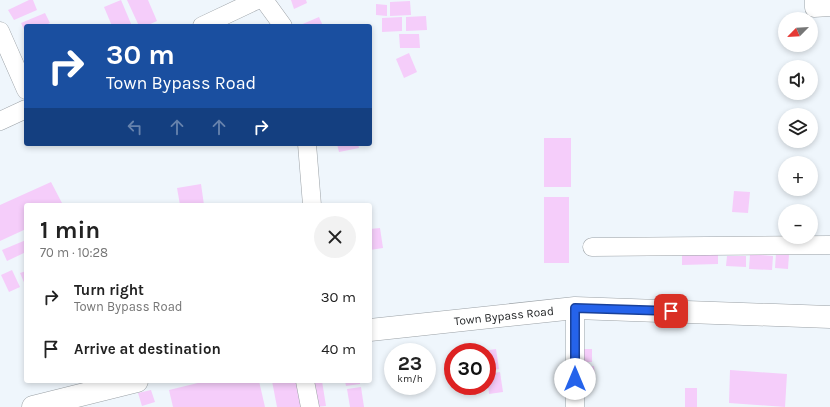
<!DOCTYPE html>
<html lang="en">
<head>
<meta charset="utf-8">
<style>
	:root { --surface:#fff; --page:#f2f2f2; --text:#222; --muted:#767676 }
	body { margin:0; font-family:Karla,sans-serif; background:var(--page); color:var(--text); height:100vh; display:flex; flex-direction:column; font-size:15px; white-space:nowrap }
	* { box-sizing:border-box; margin:0 }
	p { font-size:13px; color:var(--muted) }
	.icon { flex:none; width:22px; height:22px; fill:none; stroke:currentColor; stroke-width:2; stroke-linecap:round; stroke-linejoin:round }
	.map { position:relative; flex:1; overflow:hidden }
	.panel { position:absolute; left:24px; top:203px; width:348px; height:180px; display:flex; flex-direction:column; background:var(--surface); border-radius:4px; box-shadow:0 2px 6px #0003 }
	.panel>* { flex:none }
	.guide { position:absolute; left:24px; top:24px; width:348px; height:122px; border-radius:4px; box-shadow:0 2px 6px #0003; background:#1a4fa0; color:#fff; overflow:hidden }
	.needle { width:26px; rotate:246deg }
	.tools { position:absolute; left:778px; top:12px; display:grid; gap:8px }
	.tools a { display:grid; place-items:center; width:40px; height:40px; border-radius:50%; background:var(--surface); box-shadow:0 2px 6px #0003; font-size:20px }
	.speed { position:absolute; left:384px; top:343px; display:flex; gap:8px; font-size:20px; font-weight:700; text-align:center }
	.speed>* { display:grid; place-content:center; width:52px; height:52px; border-radius:50%; background:var(--surface); box-shadow:0 2px 6px #0003; line-height:1 }
	.speed small { font-size:10px; font-weight:400 }
	.speed .limit { border:6px solid #d22; background:#fff; color:#111 }
	.pin { position:absolute; display:grid; place-items:center; width:34px; height:34px; color:#fff; margin:-17px; border-radius:8px; box-shadow:0 2px 6px #0006 }
	.me { position:absolute; width:44px; margin:-22px; rotate:0deg; stroke-linejoin:round; filter:drop-shadow(0 0 3px #0008) }
	.turn { display:flex; align-items:center; gap:14px; height:84px; padding:0 16px; font-size:18px }
	.turn .icon { width:52px; height:52px; stroke-width:2.5 }
	.turn b { display:block; font-size:28px; line-height:34px }
	.lanes { display:flex; align-items:center; height:38px; padding:0 16px; background:#0003; justify-content:center; gap:20px; direction:ltr }
	.lanes .off { opacity:.35 }
	.round { display:grid; place-items:center; flex:none; width:42px; height:42px; border-radius:21px; background:var(--page) }
	.head { display:flex; align-items:center; justify-content:space-between; height:68px; padding:0 16px }
	h1 { font-size:24px; font-weight:700; line-height:30px }
	ul { padding:0; list-style:none }
	li { display:flex; align-items:center; gap:12px; height:52px; padding:0 16px }
	li div { flex:1 }
	li b { display:block; font-size:15px }
	li em { font-style:normal }
	.map>svg:first-child { display:block }
	.building { fill:#f5cdfa }
	.lines { fill:none; stroke-linecap:round; stroke-linejoin:round }
	.minor-casing { stroke:#9ba1a6; stroke-width:19 }
	.secondary-casing { stroke:#9ba1a6; stroke-width:23 }
	.minor { stroke:#fff; stroke-width:18 }
	.secondary { stroke:#fff; stroke-width:22 }
	.route-casing { stroke:#184099; stroke-width:10 }
	.route { stroke:#2563eb; stroke-width:7 }
	.labels { text-anchor:middle; dominant-baseline:central; stroke-width:3; stroke-linejoin:round; paint-order:stroke }
	.street-label { font-size:12px; fill:#242628; stroke:#fff }
</style>
</head>
<body>
<div class="map">
<svg width="830" height="407" viewBox="0 0 830 407">
	<rect width="100%" height="100%" fill="#eff6fc"/>
	<g class="building">
		<path d="M 29,0 L 33,0 L 37,10 L 14,20 L 8,10 Z"/>
		<path d="M 121,0 L 132,26 L 112,26 L 104,7 Z"/>
		<path d="M 127,0 L 148,0 L 157,21 L 146,26 L 139,26 Z"/>
		<path d="M 291,0 L 306,0 L 307,3 L 294,9 Z"/>
		<path d="M 410,1 L 411,15 L 390,16 L 390,2 Z"/>
		<path d="M 376,4 L 387,5 L 387,16 L 376,15 Z"/>
		<path d="M 45,13 L 50,23 L 43,26 L 26,26 L 26,34 L 21,23 Z"/>
		<path d="M 426,16 L 427,30 L 406,31 L 406,17 Z"/>
		<path d="M 319,17 L 323,26 L 298,26 Z"/>
		<path d="M 402,17 L 402,31 L 382,32 L 382,18 Z"/>
		<path d="M 399,34 L 419,34 L 420,48 L 400,48 Z"/>
		<path d="M 409,53 L 417,72 L 404,78 L 396,59 Z"/>
		<rect x="544" y="138" width="27" height="49"/>
		<path d="M 337,144 L 358,144 L 359,148 L 339,152 Z"/>
		<path d="M 51,182 L 63,205 L 26,205 L 26,229 L 0,241 L 0,205 Z"/>
		<path d="M 201,184 L 204,205 L 180,205 L 177,188 Z"/>
		<path d="M 734,191 L 750,192 L 748,213 L 732,212 Z"/>
		<rect x="544" y="197" width="25" height="66"/>
		<path d="M 380,228 L 383,248 L 370,250 L 370,229 Z"/>
		<path d="M 26,240 L 26,252 L 7,261 L 2,250 Z"/>
		<path d="M 682,249 L 718,249 L 718,264 L 682,265 Z"/>
		<path d="M 776,253 L 789,254 L 788,269 L 775,268 Z"/>
		<path d="M 750,254 L 773,256 L 772,270 L 749,269 Z"/>
		<path d="M 727,256 L 746,256 L 746,267 L 726,266 Z"/>
		<path d="M 12,270 L 20,287 L 9,292 L 1,275 Z"/>
		<path d="M 26,271 L 26,287 L 20,273 Z"/>
		<path d="M 496,349 L 499,369 L 487,371 L 487,352 L 482,351 Z"/>
		<path d="M 581,349 L 592,349 L 592,362 L 582,362 Z"/>
		<path d="M 594,366 L 595,377 L 585,378 L 584,367 Z"/>
		<path d="M 730,370 L 787,374 L 785,407 L 729,403 Z"/>
		<path d="M 500,372 L 503,392 L 489,394 L 487,374 Z"/>
		<path d="M 206,381 L 259,381 L 265,407 L 173,407 L 169,390 Z"/>
		<path d="M 272,381 L 298,381 L 304,407 L 277,407 Z"/>
		<path d="M 311,381 L 322,381 L 326,406 L 315,407 Z"/>
		<path d="M 345,381 L 360,381 L 360,384 L 346,386 Z"/>
		<path d="M 361,387 L 364,407 L 350,407 L 347,389 Z"/>
		<rect x="685" y="388" width="12" height="19"/>
		<path d="M 151,390 L 155,402 L 142,406 L 138,393 Z"/>
	</g>
	<g class="lines">
		<defs>
			<g id="minor">
				<path d="M 264,0 L 283,26"/>
				<path d="M 814,0 L 814,8 L 830,7"/>
				<path d="M 202,26 L 257,0"/>
				<path d="M 0,31 L 26,90"/>
				<path d="M 0,121 L 26,109"/>
				<path d="M 307,144 L 312,205"/>
				<path d="M 592,247 L 830,245"/>
				<path d="M 305,381 L 310,407"/>
				<path d="M 575,407 L 575,308"/>
			</g>
			<g id="secondary">
				<path d="M 370,330 L 575,308 L 830,317"/>
				<path d="M 33,407 L 137,381"/>
			</g>
		</defs>
		<use href="#minor" class="minor-casing"/>
		<use href="#secondary" class="secondary-casing"/>
		<use href="#minor" class="minor"/>
		<use href="#secondary" class="secondary"/>
	</g>
	<g class="lines">
		<defs>
			<path id="route" d="M 575,379 L 575,308 L 671,311"/>
		</defs>
		<use href="#route" class="route-casing"/>
		<use href="#route" class="route"/>
	</g>
	<g class="labels">
		<g class="street-label">
			<text transform="translate(504 316) rotate(-6)">Town Bypass Road</text>
		</g>
	</g>
</svg>
<div class="tools">
<a><svg class="needle" viewBox="-14 -14 28 28"><path d="M0-13l5 13h-10z" fill="#e53935"/><path d="M0 13l5-13h-10z" fill="#767676"/></svg></a>
<a><svg class="icon" aria-label="sound" viewBox="0 0 24 24"><path d="M4 9h4l5-4v14l-5-4H4zM17 9q2 3 0 6"/></svg></a>
<a><svg class="icon" aria-label="layers" viewBox="0 0 24 24"><path d="M12 4l9 5-9 5-9-5zM3 14l9 5 9-5"/></svg></a>
<a>+</a>
<a>−</a>
</div>
<div class="speed"><div>23<small>km/h</small></div><div class="limit">30</div></div>
<div class="pin" style="left:671px;top:311px;background:#d93025"><svg class="icon" aria-label="arrive" viewBox="0 0 24 24"><path d="M6 21V4h12l-3 4 3 4H6"/></svg></div>
<svg class="me" style="left:575px;top:379px" viewBox="-20 -20 40 40"><circle r="19" fill="#fff"/><path d="M0-13L10 11 0 6-10 11z" fill="#2563eb"/></svg>
<div class="guide">
<div class="turn"><svg class="icon" aria-label="right" viewBox="0 0 24 24"><path d="M7 20v-9h11M14 6l5 5-5 5"/></svg><div><b>30 m</b>Town Bypass Road</div></div>
<div class="lanes"><svg class="icon off" aria-label="left" viewBox="0 0 24 24"><path d="M17 20v-9H6M10 6l-5 5 5 5"/></svg><svg class="icon off" aria-label="ahead" viewBox="0 0 24 24"><path d="M12 20V5M6 11l6-6 6 6"/></svg><svg class="icon off" aria-label="ahead" viewBox="0 0 24 24"><path d="M12 20V5M6 11l6-6 6 6"/></svg><svg class="icon" aria-label="right" viewBox="0 0 24 24"><path d="M7 20v-9h11M14 6l5 5-5 5"/></svg></div>
</div>
<section class="panel">
<div class="head"><div><h1>1 min</h1><p>70 m · 10:28</p></div><a class="round"><svg class="icon" aria-label="close" viewBox="0 0 24 24"><path d="M6 6l12 12M18 6L6 18"/></svg></a></div>
<ul>
<li><svg class="icon" aria-label="right" viewBox="0 0 24 24"><path d="M7 20v-9h11M14 6l5 5-5 5"/></svg><div><b>Turn right</b><p>Town Bypass Road</p></div><em>30 m</em></li>
<li><svg class="icon" aria-label="arrive" viewBox="0 0 24 24"><path d="M6 21V4h12l-3 4 3 4H6"/></svg><div><b>Arrive at destination</b></div><em>40 m</em></li>
</ul>
</section>
</div>
</body>
</html>
